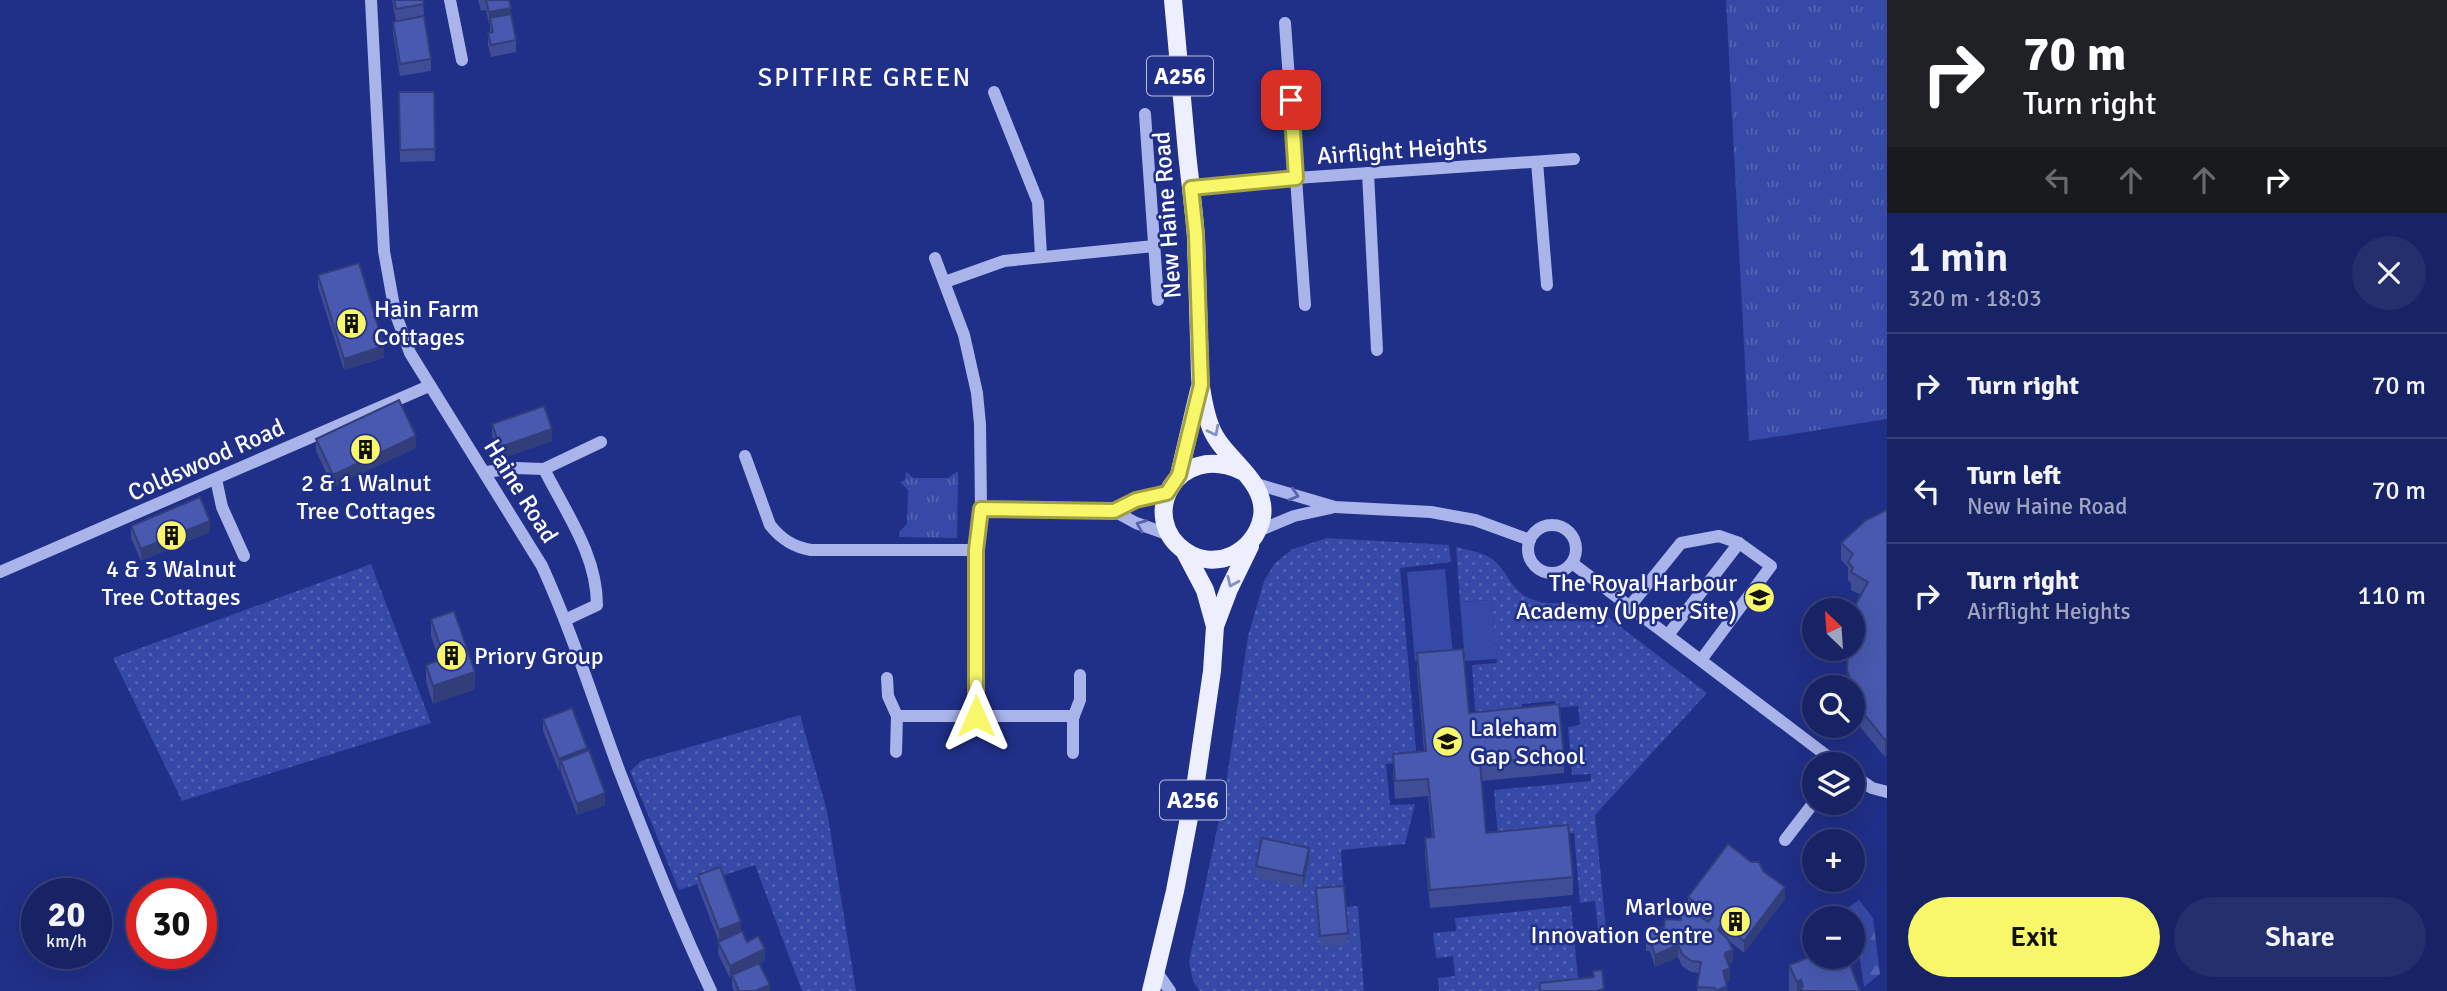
<!DOCTYPE html>
<html lang="en">
<head>
<meta charset="utf-8">
<style>
	:root { --surface:#182365; --page:#252f6e; --text:#f1f3f6; --muted:#9fa4bf; --line:#364079; --accent:#f8f769 }
	body { margin:0; font-family:Signika,sans-serif; background:var(--page); color:var(--text); height:100vh; display:flex; flex-direction:column; font-size:26px; white-space:nowrap }
	* { box-sizing:border-box; margin:0 }
	p { font-size:23px; color:var(--muted) }
	.icon { flex:none; width:38px; height:38px; fill:none; stroke:currentColor; stroke-width:2; stroke-linecap:round; stroke-linejoin:round }
	.map { position:relative; flex:1; overflow:hidden }
	.drawer { display:flex; flex-direction:column; background:var(--surface); width:560px }
	.drawer>* { flex:none }
	.guide { background:#202124; color:#fff; overflow:hidden }
	.needle { width:46px; rotate:335deg }
	.fabs { position:absolute; left:1802px; top:598px; display:grid; gap:14px }
	.fabs a { display:grid; place-items:center; width:63px; height:63px; border-radius:50%; background:var(--surface); box-shadow:0 7px 28px #0002,0 0 0 2px var(--line); font-size:35px }
	.speed { position:absolute; left:21px; top:878px; display:flex; gap:14px; font-size:35px; font-weight:700; text-align:center }
	.speed>* { display:grid; place-content:center; width:91px; height:91px; border-radius:50%; background:var(--surface); box-shadow:0 7px 28px #0002,0 0 0 2px var(--line); line-height:1 }
	.speed small { font-size:18px; font-weight:400 }
	.speed .limit { border:10px solid #d22; background:#fff; color:#111 }
	.pin { position:absolute; display:grid; place-items:center; width:60px; height:60px; color:#fff; margin:-30px; border-radius:14px; box-shadow:0 4px 10px #0006 }
	.me { position:absolute; width:77px; margin:-38px; rotate:0deg; stroke-linejoin:round; filter:drop-shadow(0 0 5px #0008) }
	.turn { display:flex; align-items:center; gap:24px; height:147px; padding:0 21px; font-size:32px }
	.turn .icon { width:91px; height:91px; stroke-width:2.5 }
	.turn b { display:block; font-size:49px; line-height:60px }
	.lanes { display:flex; align-items:center; height:66px; padding:0 21px; background:#0003; justify-content:center; gap:35px; direction:ltr }
	.lanes .off { opacity:.35 }
	.round { display:grid; place-items:center; flex:none; width:74px; height:74px; border-radius:37px; background:var(--page) }
	.headline { display:flex; align-items:center; justify-content:space-between; height:119px; padding:0 21px }
	h1 { font-size:42px; font-weight:600; line-height:52px }
	.action { display:flex; gap:14px; margin-top:auto; padding:14px 21px }
	.action a { flex:1; height:80px; border-radius:42px; background:var(--accent); color:#111; font-size:28px; font-weight:600; line-height:80px; text-align:center }
	.action a+a { background:var(--page); color:var(--text) }
	ul { padding:0; list-style:none }
	li { display:flex; align-items:center; gap:21px; height:105px; padding:0 21px; border-top:2px solid var(--line) }
	li div { flex:1 }
	li b { display:block; font-size:26px }
	li em { font-style:normal }
	main { display:flex; flex:1; min-height:0 }
	.map>svg:first-child { display:block }
	.grass { fill:url(#grass-dots) }
	.forest { fill:url(#forest-firs) }
	.park { fill:url(#park-tufts) }
	.pitch { fill:#3649a6 }
	.lines { fill:none; stroke-linecap:round; stroke-linejoin:round }
	.minor { stroke:#a9b4ea; stroke-width:12 }
	.major { stroke:#edeffe; stroke-width:18 }
	.wall { fill:#3e4d96 }
	.shaded-wall { fill:#323e7a }
	.building { fill:#4859af; stroke:#323e7a; stroke-width:2 }
	.oneway { stroke:#868fc2 }
	.oneway2 { stroke:#5764af }
	.route-casing { stroke:#a1a144; stroke-width:18 }
	.route { stroke:#f8f769; stroke-width:12 }
	.labels { text-anchor:middle; dominant-baseline:central; stroke-width:5; stroke-linejoin:round; paint-order:stroke }
	.shield { fill:#202f87; stroke:#bcc1db; stroke-width:2 }
	.shield-label { font-size:23px; font-weight:bold; fill:#fff }
	.street-label { font-size:24px; fill:#fff; stroke:#202f87 }
	.poi-label { font-size:24px; fill:#fff; stroke:#202f87; text-anchor:start }
	.neighbourhood-label { font-size:26px; letter-spacing:2px; fill:#fff; stroke:#202f87 }
</style>
</head>
<body>
<main>
<div class="map">
<svg width="1887" height="991" viewBox="0 0 1887 991">
	<defs>
		<pattern id="grass-dots" width="8" height="8" patternUnits="userSpaceOnUse" patternTransform="scale(1.75)"><rect width="8" height="8" fill="#3649a6"/><path d="M2 2h.1M6 6h.1" fill="none" stroke="#5464b3" stroke-width="1.8" stroke-linecap="round"/></pattern>
		<pattern id="forest-firs" width="22" height="20" patternUnits="userSpaceOnUse" patternTransform="scale(1.75)"><rect width="22" height="20" fill="#3649a6"/><path d="M5 1l3.5 6h-7zM16 11l3.5 6h-7z" fill="#5464b3"/></pattern>
		<pattern id="park-tufts" width="24" height="20" patternUnits="userSpaceOnUse" patternTransform="scale(1.75)"><rect width="24" height="20" fill="#3649a6"/><path d="M3 7l-1-3M5 7V3M7 7l1-3M15 17l-1-3M17 17v-4M19 17l1-3" fill="none" stroke="#5464b3"/></pattern>
	</defs>
	<rect width="100%" height="100%" fill="#202f87"/>
	<g class="grass">
		<path d="M 1327,538 L 1449,545 L 1451,562 L 1400,568 L 1417,761 L 1386,764 L 1390,805 L 1415,804 L 1405,844 L 1341,850 L 1345,907 L 1358,906 L 1364,991 L 1200,991 L 1193,981 L 1189,962 L 1225,791 L 1248,636 L 1264,581 L 1275,563 L 1293,549 Z"/>
		<path d="M 1456,547 C 1468,550 1482,552 1492,559 C 1508,570 1508,588 1529,598 C 1553,610 1570,595 1591,613 L 1596,608 L 1707,693 L 1595,815 L 1606,929 L 1598,930 L 1595,901 L 1580,903 L 1574,833 L 1498,839 L 1494,790 L 1591,781 L 1591,774 L 1572,775 L 1568,727 L 1580,725 L 1578,706 L 1556,708 L 1555,701 L 1522,704 L 1522,716 L 1476,721 L 1472,665 L 1497,663 L 1492,600 L 1460,602 Z"/>
		<path d="M 371,564 L 431,723 L 182,801 L 113,658 Z"/>
		<path d="M 800,715 L 827,811 L 856,991 L 802,991 L 755,865 L 679,890 L 630,771 L 641,761 Z"/>
		<path d="M 1571,906 L 1579,988 L 1548,991 L 1439,991 L 1438,978 L 1455,976 L 1453,956 L 1436,958 L 1433,933 L 1456,931 L 1455,918 Z"/>
	</g>
	<path class="forest" d="M 1859,900 L 1873,918 L 1880,974 L 1864,987 L 1859,954 L 1853,952 L 1853,919 L 1846,919 L 1845,910 Z"/>
	<g class="park">
		<path d="M 1726,0 L 1887,0 L 1887,419 L 1749,441 Z"/>
		<path d="M 906,471 L 913,478 L 948,478 L 958,471 L 957,538 L 899,537 L 899,532 L 907,524 L 908,490 L 900,482 L 905,480 Z"/>
	</g>
	<g class="pitch">
		<path d="M 1445,569 L 1453,657 L 1415,661 L 1407,572 Z"/>
		<path d="M 1492,600 L 1497,659 L 1465,661 L 1460,602 Z"/>
	</g>
	<g class="lines">
		<g class="minor">
			<path d="M 371,0 L 384,251 L 395,312 L 410,353 L 542,566 C 572,632 594,702 619,770 C 648,844 677,919 711,991"/>
			<path d="M 450,0 L 462,60"/>
			<path d="M 1285,23 L 1305,305"/>
			<path d="M 994,92 L 1038,202 L 1041,256"/>
			<path d="M 1145,114 L 1158,300"/>
			<path d="M 1537,162 L 1547,285"/>
			<path d="M 1368,173 L 1377,350"/>
			<path d="M 1191,188 L 1296,178 L 1574,159"/>
			<path d="M 935,258 L 964,335 L 977,393 L 980,424 L 981,509 L 976,550 L 976,716"/>
			<path d="M 945,282 L 1004,261 L 1154,246"/>
			<path d="M 745,456 L 770,525 C 781,539 793,547 811,550 L 976,550"/>
			<path d="M 486,472 L 515,468 L 544,469"/>
			<path d="M 216,479 L 222,507 L 244,556"/>
			<path d="M 1253,483 L 1335,507 L 1431,512 L 1475,520 L 1530,540"/>
			<path d="M 981,509 L 1114,511 L 1136,523 L 1170,535"/>
			<path d="M 1114,511 L 1136,500 L 1167,493"/>
			<circle cx="1552" cy="549" r="24"/>
			<path d="M 1258,531 L 1294,516 L 1331,508"/>
			<path d="M 1572,563 L 1839,765"/>
			<path d="M 0,572 L 429,386"/>
			<path d="M 1630,606 L 1681,543 L 1719,536 L 1739,543 L 1668,635"/>
			<path d="M 565,620 L 597,605 C 597,555 566,513 544,469 L 601,442"/>
			<path d="M 1701,660 L 1771,566 L 1739,543"/>
			<path d="M 887,678 L 888,696 L 897,716 L 896,752"/>
			<path d="M 897,716 L 1074,716"/>
			<path d="M 1073,753 L 1073,718 L 1080,700 L 1080,675"/>
			<path d="M 1853,775 L 1872,788 L 1887,792"/>
			<path d="M 1785,840 L 1815,801"/>
			<path d="M 1156,971 L 1170,991"/>
		</g>
		<g class="major">
			<path d="M 1173,0 C 1178,51 1182,102 1187,153 C 1190,181 1194,210 1196,238 C 1197,272 1198,305 1199,339 C 1200,354 1199,371 1201,387 C 1203,400 1206,416 1211,428 C 1223,459 1268,480 1262,517 C 1255,553 1215,572 1185,551 C 1137,518 1176,440 1242,471"/>
			<path d="M 1179,475 L 1199,390"/>
			<path d="M 1185,552 L 1205,590 L 1215,626"/>
			<path d="M 1151,991 L 1175,891 L 1196,781 L 1212,671 L 1215,626 L 1229,589 L 1250,546"/>
		</g>
	</g>
	<g class="wall">
		<path d="M 392,0 L 423,0 L 424,16 L 396,21 Z"/>
		<path d="M 478,0 L 509,0 L 511,14 L 516,40 L 516,52 L 491,57 L 488,45 L 488,33 L 490,33 L 490,24 L 489,24 L 486,10 L 481,11 Z"/>
		<path d="M 393,22 L 431,59 L 431,71 L 400,76 L 393,33 Z"/>
		<path d="M 399,92 L 434,92 L 435,161 L 400,162 Z"/>
		<path d="M 318,275 L 384,358 L 344,370 L 318,287 Z"/>
		<path d="M 492,424 L 552,441 L 500,459 L 492,436 Z"/>
		<path d="M 316,439 L 416,448 L 333,487 L 316,451 Z"/>
		<path d="M 1887,510 L 1887,755 L 1885,757 L 1861,728 L 1853,705 L 1853,688 L 1847,687 L 1848,649 L 1861,595 L 1851,590 L 1851,583 L 1848,580 L 1848,567 L 1841,560 L 1841,543 Z"/>
		<path d="M 131,526 L 210,532 L 141,561 L 131,538 Z"/>
		<path d="M 431,619 L 475,689 L 433,704 L 426,682 L 426,665 L 439,660 L 431,636 Z"/>
		<path d="M 1417,653 L 1469,713 L 1564,756 L 1564,773 L 1482,781 L 1486,833 L 1573,877 L 1573,895 L 1430,908 L 1425,855 L 1425,838 L 1432,837 L 1428,796 L 1395,799 L 1393,771 L 1393,754 L 1424,751 L 1417,671 Z"/>
		<path d="M 543,719 L 587,751 L 605,805 L 577,815 L 561,773 L 561,770 L 559,771 L 543,731 Z"/>
		<path d="M 1309,860 L 1303,887 L 1256,878 L 1256,866 Z"/>
		<path d="M 1763,871 L 1785,899 L 1744,953 L 1728,940 L 1733,962 L 1728,964 L 1730,980 L 1726,982 L 1727,991 L 1697,991 L 1699,973 L 1691,972 L 1682,966 L 1678,957 L 1655,967 L 1650,951 L 1646,951 L 1646,939 L 1662,928 L 1681,920 L 1692,912 L 1688,909 L 1688,897 Z"/>
		<path d="M 698,875 L 741,931 L 747,942 L 765,961 L 760,963 L 770,991 L 734,991 L 732,987 L 732,977 L 730,978 L 718,954 L 719,942 L 698,887 Z"/>
		<path d="M 1316,888 L 1348,933 L 1348,945 L 1320,947 Z"/>
		<path d="M 1789,965 L 1860,991 L 1789,991 Z"/>
	</g>
	<g class="shaded-wall">
		<path d="M 511,8 L 511,19 L 490,18 L 490,24 L 489,24 L 489,12 Z"/>
		<path d="M 384,346 L 384,358 L 344,370 L 344,359 Z"/>
		<path d="M 552,429 L 552,441 L 500,459 L 500,447 Z"/>
		<path d="M 416,436 L 416,448 L 333,487 L 333,475 Z"/>
		<path d="M 210,521 L 210,532 L 141,561 L 141,549 Z"/>
		<path d="M 475,672 L 475,689 L 433,704 L 433,686 Z"/>
		<path d="M 1887,738 L 1887,755 L 1885,757 L 1885,740 Z"/>
		<path d="M 587,748 L 587,760 L 561,761 L 561,770 L 559,771 L 559,759 Z"/>
		<path d="M 605,793 L 605,805 L 577,815 L 577,804 Z"/>
		<path d="M 1309,848 L 1309,860 L 1303,887 L 1303,876 Z"/>
		<path d="M 1785,887 L 1785,899 L 1744,953 L 1744,941 Z"/>
		<path d="M 741,922 L 741,933 L 719,942 L 719,930 Z"/>
		<path d="M 1722,923 L 1722,935 L 1718,930 Z"/>
		<path d="M 1678,945 L 1678,957 L 1655,967 L 1655,955 Z"/>
		<path d="M 765,949 L 765,961 L 730,978 L 730,966 Z"/>
		<path d="M 1733,950 L 1733,962 L 1725,965 L 1725,953 Z"/>
		<path d="M 1730,968 L 1730,980 L 1723,983 L 1723,971 Z"/>
		<path d="M 1801,980 L 1801,991 L 1797,991 L 1797,982 Z"/>
		<path d="M 770,985 L 770,991 L 755,991 Z"/>
		<path d="M 1727,986 L 1727,991 L 1717,991 Z"/>
	</g>
	<g class="building">
		<path d="M 394,0 L 423,0 L 424,4 L 396,9 Z"/>
		<path d="M 486,0 L 509,0 L 511,8 L 489,12 Z"/>
		<path d="M 511,14 L 516,40 L 491,45 L 488,33 L 493,32 L 490,18 Z"/>
		<path d="M 424,16 L 431,59 L 400,64 L 393,22 Z"/>
		<path d="M 399,92 L 434,92 L 435,149 L 400,150 Z"/>
		<path d="M 359,263 L 384,346 L 344,359 L 318,275 Z"/>
		<path d="M 399,400 L 416,436 L 333,475 L 316,439 Z"/>
		<path d="M 544,406 L 552,429 L 500,447 L 492,424 Z"/>
		<path d="M 200,497 L 210,521 L 141,549 L 131,526 Z"/>
		<path d="M 1887,510 L 1887,738 L 1885,740 L 1861,710 L 1847,670 L 1848,649 L 1853,649 L 1853,615 L 1856,604 L 1868,582 L 1851,572 L 1853,568 L 1848,562 L 1853,554 L 1841,543 L 1866,520 Z"/>
		<path d="M 454,611 L 475,672 L 433,686 L 426,665 L 444,658 L 431,619 Z"/>
		<path d="M 1463,649 L 1469,713 L 1559,704 L 1564,756 L 1480,763 L 1486,833 L 1568,825 L 1573,877 L 1430,890 L 1425,838 L 1434,837 L 1428,779 L 1395,781 L 1393,754 L 1426,751 L 1417,653 Z"/>
		<path d="M 572,708 L 587,748 L 559,759 L 543,719 Z"/>
		<path d="M 589,750 L 605,793 L 577,804 L 561,761 Z"/>
		<path d="M 1262,838 L 1309,848 L 1303,876 L 1256,866 Z"/>
		<path d="M 1728,844 L 1751,862 L 1759,862 L 1763,871 L 1785,887 L 1744,941 L 1722,923 L 1718,930 L 1727,938 L 1733,950 L 1725,953 L 1725,956 L 1730,968 L 1723,971 L 1727,986 L 1716,991 L 1715,988 L 1697,987 L 1701,962 L 1691,961 L 1682,954 L 1678,945 L 1655,955 L 1650,939 L 1646,939 L 1649,926 L 1662,928 L 1664,927 L 1665,919 L 1681,920 L 1681,912 L 1694,912 L 1708,922 L 1713,916 L 1688,897 Z"/>
		<path d="M 720,867 L 741,922 L 719,930 L 698,875 Z"/>
		<path d="M 1344,886 L 1348,933 L 1320,936 L 1316,888 Z"/>
		<path d="M 742,931 L 747,942 L 758,936 L 765,949 L 730,966 L 718,942 Z"/>
		<path d="M 1815,955 L 1815,957 L 1847,957 L 1860,991 L 1802,991 L 1801,987 L 1803,986 L 1801,980 L 1797,982 L 1789,965 Z"/>
		<path d="M 759,963 L 770,985 L 755,991 L 739,991 L 732,975 Z"/>
		<path d="M 1602,970 L 1604,989 L 1599,990 L 1599,991 L 1540,991 L 1540,983 L 1594,977 L 1593,971 Z"/>
	</g>
	<defs><path id="oneway-chevron" d="M-2-3.5L2.5 0L-2 3.5" fill="none" stroke-width="1.6" stroke-linecap="round" stroke-linejoin="round" transform="scale(1.75)"/></defs>
	<g class="oneway">
		<use href="#oneway-chevron" transform="translate(1214 431) rotate(63)"/>
		<use href="#oneway-chevron" transform="translate(1232 582) rotate(114)"/>
	</g>
	<g class="oneway2">
		<use href="#oneway-chevron" transform="translate(1294 495) rotate(17)"/>
		<use href="#oneway-chevron" transform="translate(1141 525) rotate(-158)"/>
	</g>
	<g class="lines">
		<defs>
			<path id="route" d="M 976,716 L 976,550 L 981,509 L 1114,511 L 1136,500 L 1167,493 L 1179,475 L 1201,385 L 1196,235 L 1191,188 L 1296,178 L 1291,100"/>
		</defs>
		<use href="#route" class="route-casing"/>
		<use href="#route" class="route"/>
	</g>
	<defs>
		<symbol id="building-disc" viewBox="-11 -11 22 22"><circle r="9.5" fill="#f8f769" stroke="#202f87"/><path d="M-4-6H4V6H1V3H-1V6H-4ZM-2.5-4.3h1.7v1.8h-1.7ZM.8-4.3h1.7v1.8H.8ZM-2.5-1h1.7V.8h-1.7ZM.8-1h1.7V.8H.8Z" fill="#111"/></symbol>
		<symbol id="school-disc" viewBox="-11 -11 22 22"><circle r="9.5" fill="#f8f769" stroke="#202f87"/><path d="M0-5L7-2L0 1L-7-2ZM-4 1L0 2.5L4 1V4Q0 6-4 4Z" fill="#111"/></symbol>
	</defs>
	<g fill-rule="evenodd">
		<use href="#building-disc" x="334" y="306" width="35" height="35"/>
		<use href="#building-disc" x="348" y="432" width="35" height="35"/>
		<use href="#building-disc" x="154" y="518" width="35" height="35"/>
		<use href="#school-disc" x="1742" y="580" width="35" height="35"/>
		<use href="#building-disc" x="434" y="638" width="35" height="35"/>
		<use href="#school-disc" x="1430" y="724" width="35" height="35"/>
		<use href="#building-disc" x="1718" y="904" width="35" height="35"/>
	</g>
	<g class="labels">
		<g class="shield">
			<rect x="1147" y="56.5" width="66" height="39" rx="5"/>
			<rect x="1160" y="780.5" width="66" height="39" rx="5"/>
		</g>
		<g class="shield-label">
			<text x="1180" y="76">A256</text>
			<text x="1193" y="800">A256</text>
		</g>
		<g class="street-label">
			<text transform="translate(1402 150) rotate(-4)">Airflight Heights</text>
			<text transform="translate(1167 215) rotate(-94)">New Haine Road</text>
			<text transform="translate(206 460) rotate(-24)">Coldswood Road</text>
			<text transform="translate(521 491) rotate(58)">Haine Road</text>
		</g>
		<g class="poi-label">
			<text x="374" y="309">Hain Farm<tspan x="374" dy="28">Cottages</tspan></text>
			<text x="366" y="483" text-anchor="middle">2 &amp; 1 Walnut<tspan x="366" dy="28">Tree Cottages</tspan></text>
			<text x="171" y="569" text-anchor="middle">4 &amp; 3 Walnut<tspan x="171" dy="28">Tree Cottages</tspan></text>
			<text x="1737" y="583" text-anchor="end">The Royal Harbour<tspan x="1737" dy="28">Academy (Upper Site)</tspan></text>
			<text x="474" y="656">Priory Group</text>
			<text x="1470" y="728">Laleham<tspan x="1470" dy="28">Gap School</tspan></text>
			<text x="1713" y="907" text-anchor="end">Marlowe<tspan x="1713" dy="28">Innovation Centre</tspan></text>
		</g>
		<g class="neighbourhood-label">
			<text x="865" y="78">SPITFIRE GREEN</text>
		</g>
	</g>
</svg>
<div class="fabs">
<a><svg class="needle" viewBox="-14 -14 28 28"><path d="M0-13l5 13h-10z" fill="#e53935"/><path d="M0 13l5-13h-10z" fill="#9fa4bf"/></svg></a>
<a><svg class="icon" aria-label="search" viewBox="0 0 24 24"><circle cx="10" cy="10" r="6"/><path d="M15 15l6 6"/></svg></a>
<a><svg class="icon" aria-label="layers" viewBox="0 0 24 24"><path d="M12 4l9 5-9 5-9-5zM3 14l9 5 9-5"/></svg></a>
<a>+</a>
<a>−</a>
</div>
<div class="speed"><div>20<small>km/h</small></div><div class="limit">30</div></div>
<div class="pin" style="left:1291px;top:100px;background:#d93025"><svg class="icon" aria-label="arrive" viewBox="0 0 24 24"><path d="M6 21V4h12l-3 4 3 4H6"/></svg></div>
<svg class="me" style="left:976px;top:716px" viewBox="-20 -20 40 40"><path d="M0-17L14 15 0 8-14 15z" fill="#f8f769" stroke="#fff" stroke-width="4"/></svg>
</div>
<section class="drawer">
<div class="guide">
<div class="turn"><svg class="icon" aria-label="right" viewBox="0 0 24 24"><path d="M7 20v-9h11M14 6l5 5-5 5"/></svg><div><b>70 m</b>Turn right</div></div>
<div class="lanes"><svg class="icon off" aria-label="left" viewBox="0 0 24 24"><path d="M17 20v-9H6M10 6l-5 5 5 5"/></svg><svg class="icon off" aria-label="ahead" viewBox="0 0 24 24"><path d="M12 20V5M6 11l6-6 6 6"/></svg><svg class="icon off" aria-label="ahead" viewBox="0 0 24 24"><path d="M12 20V5M6 11l6-6 6 6"/></svg><svg class="icon" aria-label="right" viewBox="0 0 24 24"><path d="M7 20v-9h11M14 6l5 5-5 5"/></svg></div>
</div>
<div class="headline"><div><h1>1 min</h1><p>320 m · 18:03</p></div><a class="round"><svg class="icon" aria-label="close" viewBox="0 0 24 24"><path d="M6 6l12 12M18 6L6 18"/></svg></a></div>
<ul>
<li><svg class="icon" aria-label="right" viewBox="0 0 24 24"><path d="M7 20v-9h11M14 6l5 5-5 5"/></svg><div><b>Turn right</b></div><em>70 m</em></li>
<li><svg class="icon" aria-label="left" viewBox="0 0 24 24"><path d="M17 20v-9H6M10 6l-5 5 5 5"/></svg><div><b>Turn left</b><p>New Haine Road</p></div><em>70 m</em></li>
<li><svg class="icon" aria-label="right" viewBox="0 0 24 24"><path d="M7 20v-9h11M14 6l5 5-5 5"/></svg><div><b>Turn right</b><p>Airflight Heights</p></div><em>110 m</em></li>
</ul>
<div class="action"><a>Exit</a><a>Share</a></div>
</section>
</main>
</body>
</html>
